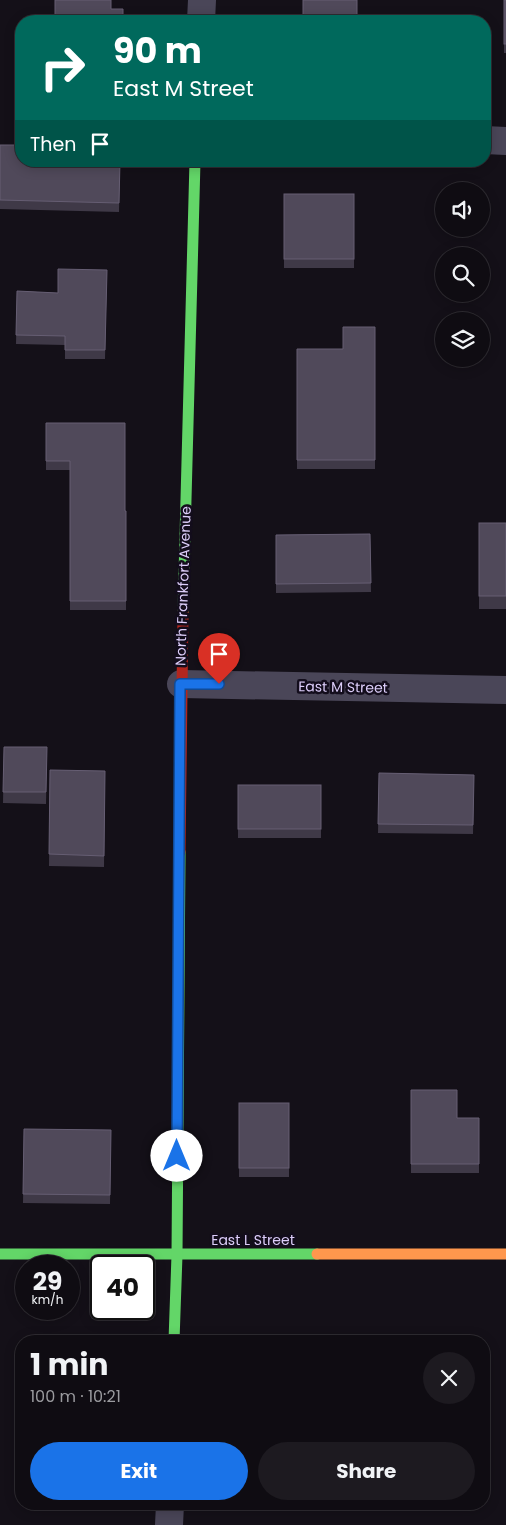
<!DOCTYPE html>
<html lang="en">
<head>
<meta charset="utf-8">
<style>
	:root { --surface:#0f0c12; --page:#1d1a20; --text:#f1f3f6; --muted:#9b9b9f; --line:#2f2c32; --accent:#1a73e8 }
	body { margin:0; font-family:Poppins,sans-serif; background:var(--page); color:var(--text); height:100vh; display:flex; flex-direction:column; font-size:19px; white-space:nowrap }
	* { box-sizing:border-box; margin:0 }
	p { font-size:16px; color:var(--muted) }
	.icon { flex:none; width:28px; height:28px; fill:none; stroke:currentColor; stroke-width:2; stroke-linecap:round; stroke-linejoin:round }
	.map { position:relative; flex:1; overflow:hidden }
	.panel { position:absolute; left:15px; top:1335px; width:475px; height:175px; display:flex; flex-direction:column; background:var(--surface); border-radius:20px; box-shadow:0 2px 12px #0003,0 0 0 1px var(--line) }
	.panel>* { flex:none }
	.hud { position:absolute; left:15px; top:15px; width:476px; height:152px; border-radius:20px; box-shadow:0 2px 12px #0003,0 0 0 1px var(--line); background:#00695c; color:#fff; overflow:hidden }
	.fabs { position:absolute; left:435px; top:182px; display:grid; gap:10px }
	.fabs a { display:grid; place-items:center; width:55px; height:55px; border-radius:50%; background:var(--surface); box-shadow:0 2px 12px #0003,0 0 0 1px var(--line); font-size:25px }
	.speed { position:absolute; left:15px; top:1255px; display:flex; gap:10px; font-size:25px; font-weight:700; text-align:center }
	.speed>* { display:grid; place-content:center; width:65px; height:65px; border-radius:50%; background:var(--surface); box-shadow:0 2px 12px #0003,0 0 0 1px var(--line); line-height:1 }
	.speed small { font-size:12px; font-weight:400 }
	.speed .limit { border:2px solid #111; border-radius:8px; background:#fff; color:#111 }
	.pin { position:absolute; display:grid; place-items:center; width:42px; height:42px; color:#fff; margin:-51px -21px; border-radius:50% 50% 50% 0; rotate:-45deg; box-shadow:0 0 5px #0007 }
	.pin .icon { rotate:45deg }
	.me { position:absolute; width:55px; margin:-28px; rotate:0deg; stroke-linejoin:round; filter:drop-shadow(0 0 4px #0008) }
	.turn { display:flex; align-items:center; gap:18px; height:105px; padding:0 15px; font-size:22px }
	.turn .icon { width:65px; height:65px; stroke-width:2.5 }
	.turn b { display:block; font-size:35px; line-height:42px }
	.then { display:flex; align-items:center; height:48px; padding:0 15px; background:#0003; gap:10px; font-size:19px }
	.round { display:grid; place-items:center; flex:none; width:52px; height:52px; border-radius:26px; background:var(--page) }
	.overview { display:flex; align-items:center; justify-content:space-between; height:85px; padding:0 15px }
	h1 { font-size:30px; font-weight:700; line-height:38px }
	.button { display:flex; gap:10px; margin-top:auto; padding:10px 15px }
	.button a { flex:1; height:58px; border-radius:30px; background:var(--accent); color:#fff; font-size:20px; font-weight:700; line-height:58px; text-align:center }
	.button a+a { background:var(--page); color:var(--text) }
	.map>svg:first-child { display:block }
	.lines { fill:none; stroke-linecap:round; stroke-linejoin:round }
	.street { stroke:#4a4658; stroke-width:28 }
	.fast { stroke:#63d668; stroke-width:11 }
	.slow { stroke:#ff974d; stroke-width:11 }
	.jam { stroke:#b3261e; stroke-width:11 }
	.wall { fill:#3f3947 }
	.building { fill:#50495a; stroke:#665e73 }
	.route-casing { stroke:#114b97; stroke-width:12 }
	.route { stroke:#1a73e8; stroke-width:9 }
	.labels { text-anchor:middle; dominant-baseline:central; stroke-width:5; stroke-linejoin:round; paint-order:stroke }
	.street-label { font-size:14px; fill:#dccdf9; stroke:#130d1c }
</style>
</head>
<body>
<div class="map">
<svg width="506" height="1525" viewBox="0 0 506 1525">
	<rect width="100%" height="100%" fill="#141018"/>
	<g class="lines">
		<g class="street">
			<path d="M 201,21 L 202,0"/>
			<path d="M 485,140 L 506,141"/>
			<path d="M 181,684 L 506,690"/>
			<path d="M 169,1525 L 170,1504"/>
		</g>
		<g class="fast">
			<path d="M 183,612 L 195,161"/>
			<path d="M 0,1254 L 317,1254"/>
			<path d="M 174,1341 L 177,1255 L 180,852"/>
		</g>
		<path class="slow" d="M 317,1254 L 506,1254"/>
		<path class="jam" d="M 180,852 L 183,612"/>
	</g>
	<g class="wall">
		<rect x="504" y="0" width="2" height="53"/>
		<path d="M 0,145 L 120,161 L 119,212 L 0,209 Z"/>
		<rect x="284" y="194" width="70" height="74"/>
		<path d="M 107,270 L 105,359 L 65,359 L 65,345 L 16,344 L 17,291 L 58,293 Z"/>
		<path d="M 375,327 L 375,469 L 297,469 L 297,349 L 343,349 Z"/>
		<path d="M 46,423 L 125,511 L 126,511 L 126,610 L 70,610 L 70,470 L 46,470 Z"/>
		<rect x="479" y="523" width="27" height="86"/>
		<path d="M 370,534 L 371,592 L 276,593 L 276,535 Z"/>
		<path d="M 4,747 L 47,747 L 46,804 L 3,803 Z"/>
		<path d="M 50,770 L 105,771 L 104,867 L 49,866 Z"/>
		<path d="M 379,773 L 474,775 L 473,834 L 378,833 Z"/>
		<rect x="238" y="785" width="83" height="53"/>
		<path d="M 411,1090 L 457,1118 L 479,1118 L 479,1173 L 411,1173 Z"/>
		<rect x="239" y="1103" width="50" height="74"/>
		<path d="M 24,1129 L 111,1130 L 110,1204 L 23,1203 Z"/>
	</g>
	<g class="building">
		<path d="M 55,0 L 111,0 L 111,9 L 123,9 L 123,21 L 55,21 Z"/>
		<rect x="303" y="0" width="54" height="21"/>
		<rect x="504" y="0" width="2" height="44"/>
		<path d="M 0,145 L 21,145 L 21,161 L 120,161 L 119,203 L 0,200 Z"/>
		<rect x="284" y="194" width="70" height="65"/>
		<path d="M 58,269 L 107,270 L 105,350 L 65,350 L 65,336 L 16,335 L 17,291 L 58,293 Z"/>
		<path d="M 343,327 L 375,327 L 375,460 L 297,460 L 297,349 L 343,349 Z"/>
		<path d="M 46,423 L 125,423 L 125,511 L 126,511 L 126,601 L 70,601 L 70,461 L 46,461 Z"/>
		<rect x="479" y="523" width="27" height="73"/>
		<path d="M 370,534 L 371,583 L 276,584 L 276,535 Z"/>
		<path d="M 4,747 L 47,747 L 46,792 L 3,792 Z"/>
		<path d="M 50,770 L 105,771 L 104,856 L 49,854 Z"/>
		<path d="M 379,773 L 474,775 L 473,825 L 378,824 Z"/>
		<rect x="238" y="785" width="83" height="44"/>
		<path d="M 411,1090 L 457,1090 L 457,1118 L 479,1118 L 479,1164 L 411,1164 Z"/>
		<rect x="239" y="1103" width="50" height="65"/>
		<path d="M 24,1129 L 111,1130 L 110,1195 L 23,1194 Z"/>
	</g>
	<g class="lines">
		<defs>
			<path id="route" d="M 177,1156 L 180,684 L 219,684"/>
		</defs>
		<use href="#route" class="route-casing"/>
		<use href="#route" class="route"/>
	</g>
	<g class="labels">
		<g class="street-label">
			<text transform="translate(183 586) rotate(-88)">North Frankfort Avenue</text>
			<text transform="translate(343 687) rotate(1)">East M Street</text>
			<text x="253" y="1240">East L Street</text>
		</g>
	</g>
</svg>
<div class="fabs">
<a><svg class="icon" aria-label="sound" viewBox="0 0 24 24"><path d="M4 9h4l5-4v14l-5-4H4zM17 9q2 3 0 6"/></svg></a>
<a><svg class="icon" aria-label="search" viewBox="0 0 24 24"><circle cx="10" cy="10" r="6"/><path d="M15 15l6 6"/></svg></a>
<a><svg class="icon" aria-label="layers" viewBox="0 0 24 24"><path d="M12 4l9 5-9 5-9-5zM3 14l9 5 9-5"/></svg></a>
</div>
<div class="speed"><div>29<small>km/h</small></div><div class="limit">40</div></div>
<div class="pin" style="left:219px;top:684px;background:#d93025"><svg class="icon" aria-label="arrive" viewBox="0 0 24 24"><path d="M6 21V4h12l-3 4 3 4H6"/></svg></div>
<svg class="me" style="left:177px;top:1156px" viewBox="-20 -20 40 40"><circle r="19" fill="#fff"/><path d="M0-13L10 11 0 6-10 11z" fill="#1a73e8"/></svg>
<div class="hud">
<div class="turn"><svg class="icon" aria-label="right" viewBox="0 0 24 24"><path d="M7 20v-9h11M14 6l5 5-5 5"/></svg><div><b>90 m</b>East M Street</div></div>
<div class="then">Then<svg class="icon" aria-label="arrive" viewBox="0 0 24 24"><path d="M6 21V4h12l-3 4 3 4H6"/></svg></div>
</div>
<section class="panel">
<div class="overview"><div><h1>1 min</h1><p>100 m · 10:21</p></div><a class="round"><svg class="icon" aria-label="close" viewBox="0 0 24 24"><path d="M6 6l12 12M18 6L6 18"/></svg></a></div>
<div class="button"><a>Exit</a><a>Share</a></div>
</section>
</div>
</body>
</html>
